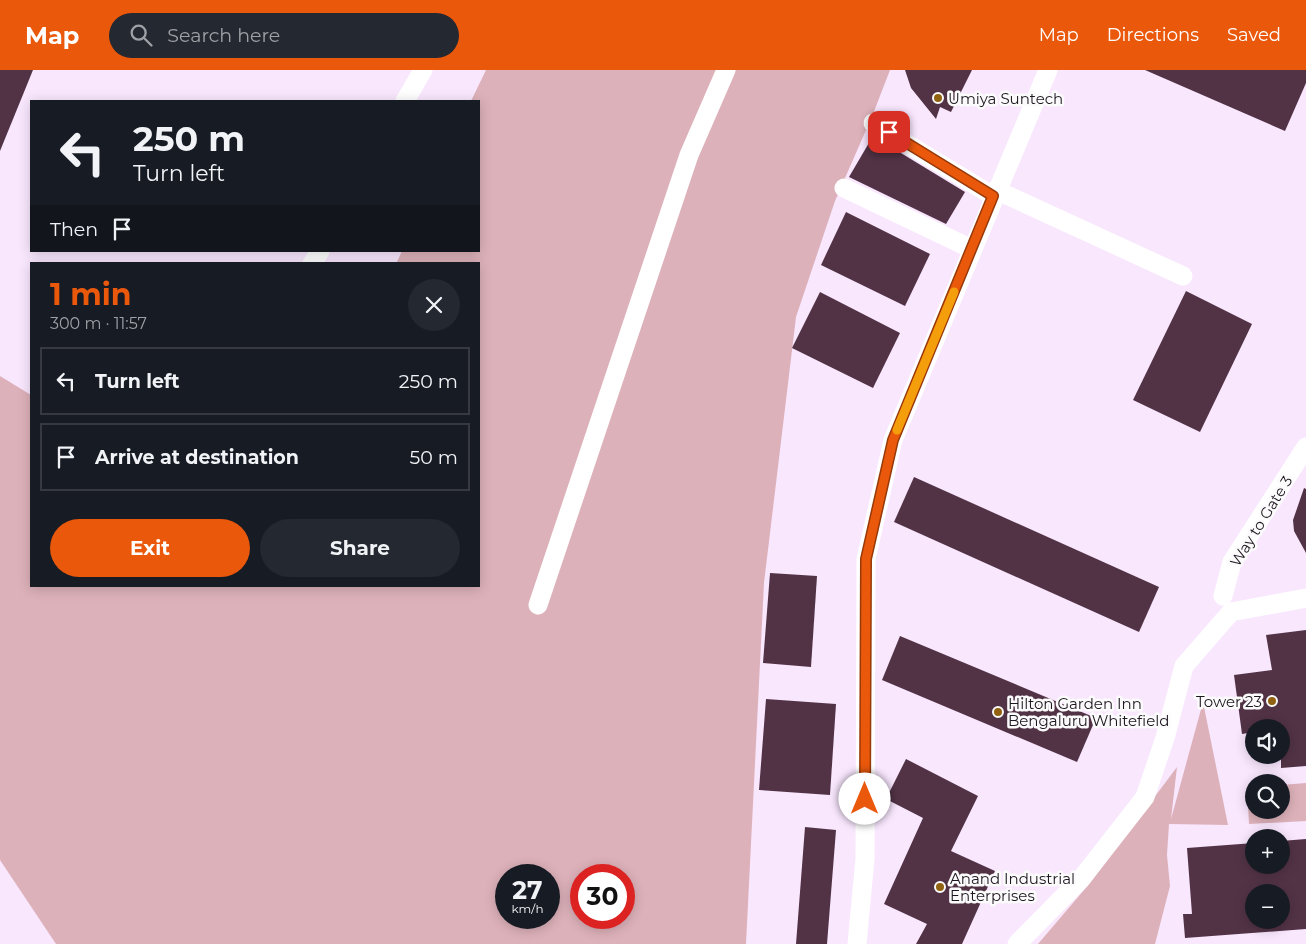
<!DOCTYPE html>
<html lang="en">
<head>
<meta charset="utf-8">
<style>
	:root { --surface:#171b24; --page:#242831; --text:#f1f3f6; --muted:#9ea1a6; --line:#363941; --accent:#ea580c }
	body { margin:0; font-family:Montserrat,sans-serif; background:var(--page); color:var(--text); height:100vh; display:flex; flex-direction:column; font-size:19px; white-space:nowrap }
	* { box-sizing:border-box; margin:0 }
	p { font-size:16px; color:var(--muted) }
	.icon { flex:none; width:28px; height:28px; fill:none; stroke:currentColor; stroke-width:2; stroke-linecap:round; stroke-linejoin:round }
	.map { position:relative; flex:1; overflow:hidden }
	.panel { position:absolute; left:30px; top:192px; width:450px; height:325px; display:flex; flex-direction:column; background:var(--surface); border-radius:0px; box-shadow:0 2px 12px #0003 }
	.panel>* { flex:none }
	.hud { position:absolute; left:30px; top:30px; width:450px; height:152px; border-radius:0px; box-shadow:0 2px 12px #0003; background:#171b24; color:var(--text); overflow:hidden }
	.tools { position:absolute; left:1245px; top:649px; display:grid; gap:10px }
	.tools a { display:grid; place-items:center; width:45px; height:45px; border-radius:50%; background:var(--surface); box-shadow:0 2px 12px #0003; font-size:25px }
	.speed { position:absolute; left:495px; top:794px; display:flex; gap:10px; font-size:25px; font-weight:700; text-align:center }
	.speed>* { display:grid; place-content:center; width:65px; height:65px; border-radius:50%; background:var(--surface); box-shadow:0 2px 12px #0003; line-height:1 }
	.speed small { font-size:12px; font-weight:400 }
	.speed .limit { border:8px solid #d22; background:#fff; color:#111 }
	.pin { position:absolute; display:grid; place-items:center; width:42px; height:42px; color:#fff; margin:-21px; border-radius:10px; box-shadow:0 2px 8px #0006 }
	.me { position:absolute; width:55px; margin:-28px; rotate:0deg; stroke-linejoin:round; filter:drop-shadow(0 0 4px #0008) }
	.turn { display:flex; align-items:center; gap:18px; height:105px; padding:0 20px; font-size:22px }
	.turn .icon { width:65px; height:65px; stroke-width:2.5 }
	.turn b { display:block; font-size:35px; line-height:42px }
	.then { display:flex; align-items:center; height:48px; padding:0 20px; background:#0003; gap:10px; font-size:19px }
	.round { display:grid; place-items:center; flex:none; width:52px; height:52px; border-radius:26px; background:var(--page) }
	.overview { display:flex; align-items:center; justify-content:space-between; height:85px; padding:0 20px }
	h1 { font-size:30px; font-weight:700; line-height:38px; color:var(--accent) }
	.primary-button { display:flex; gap:10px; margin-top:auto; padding:10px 20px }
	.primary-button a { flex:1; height:58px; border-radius:30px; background:var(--accent); color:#fff; font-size:20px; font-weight:700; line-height:58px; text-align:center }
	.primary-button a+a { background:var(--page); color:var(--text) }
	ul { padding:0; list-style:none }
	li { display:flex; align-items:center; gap:15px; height:68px; margin:0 10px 8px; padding:0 10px; border:2px solid var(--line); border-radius:0px }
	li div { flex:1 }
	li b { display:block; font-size:19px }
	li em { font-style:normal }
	header { display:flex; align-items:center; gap:30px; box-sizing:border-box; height:70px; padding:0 25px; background:var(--accent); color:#fff }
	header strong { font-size:24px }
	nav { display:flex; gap:28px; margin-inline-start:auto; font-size:18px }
	.search { width:350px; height:45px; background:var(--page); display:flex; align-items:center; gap:12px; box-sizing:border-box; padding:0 18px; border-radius:28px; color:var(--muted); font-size:19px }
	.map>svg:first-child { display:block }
	.green { fill:#ddb1ba; fill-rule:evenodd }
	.building { fill:#523346; fill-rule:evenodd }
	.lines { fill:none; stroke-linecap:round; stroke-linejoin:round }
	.minor { stroke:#fff; stroke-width:19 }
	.route-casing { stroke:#983908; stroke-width:12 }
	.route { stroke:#ea580c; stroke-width:9 }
	.slow { stroke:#f59e0b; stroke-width:9 }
	.poi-dot { fill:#91620f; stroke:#fbfbfb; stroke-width:2 }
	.labels { text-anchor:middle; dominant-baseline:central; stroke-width:5; stroke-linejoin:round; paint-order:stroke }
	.poi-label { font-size:15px; fill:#1e1620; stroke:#fbfbfb; text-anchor:start }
	.street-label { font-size:15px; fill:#1e1620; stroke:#fbfbfb }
</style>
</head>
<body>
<header>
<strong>Map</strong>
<div class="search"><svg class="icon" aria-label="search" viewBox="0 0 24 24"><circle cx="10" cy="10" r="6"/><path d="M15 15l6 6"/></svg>Search here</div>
<nav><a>Map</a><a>Directions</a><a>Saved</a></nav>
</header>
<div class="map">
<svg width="1306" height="874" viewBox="0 0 1306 874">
	<rect width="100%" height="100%" fill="#f9e7fe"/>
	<g class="green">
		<path d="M 486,0 L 890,0 L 873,44 L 835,131 L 796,247 L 764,513 L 746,874 L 56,874 L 0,790 L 0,306 L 31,325 L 31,516 L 479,516 L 479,194 L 396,194 L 402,181 L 479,181 L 479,31 L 471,31 ZM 506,805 L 549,805 L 549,848 L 506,848 ZM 581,805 L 624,805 L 624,848 L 581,848 Z"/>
		<path d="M 1203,632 L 1228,755 L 1169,754 L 1167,785 L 1170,816 L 1155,874 L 1038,874 L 1090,813 L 1177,697 L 1171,749 Z"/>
		<path d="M 1306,713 L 1306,751 L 1249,754 L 1247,717 L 1254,716 L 1254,740 L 1281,740 L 1281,715 Z"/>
	</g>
	<g class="building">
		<path d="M 0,0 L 33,0 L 0,81 Z"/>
		<path d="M 905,0 L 972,0 L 951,42 L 940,37 L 936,49 L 911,18 Z"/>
		<path d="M 1145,0 L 1306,0 L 1306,13 L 1285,61 Z"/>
		<path d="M 873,66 L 965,122 L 946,154 L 849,107 Z"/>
		<path d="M 846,142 L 930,184 L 905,236 L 821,195 Z"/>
		<path d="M 1186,221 L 1252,254 L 1200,362 L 1133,330 Z"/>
		<path d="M 820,222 L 900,263 L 873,318 L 792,278 Z"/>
		<path d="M 914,407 L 1159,517 L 1139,562 L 894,452 Z"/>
		<path d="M 1304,418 L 1306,419 L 1306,483 L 1294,461 L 1293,450 Z"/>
		<path d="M 770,503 L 817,506 L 811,597 L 763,593 Z"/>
		<path d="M 1306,560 L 1306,696 L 1281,698 L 1281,658 L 1254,658 L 1254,662 L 1242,664 L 1234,605 L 1272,600 L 1266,565 Z"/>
		<path d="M 900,566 L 1096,648 L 1077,692 L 882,610 Z"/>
		<path d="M 766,629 L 836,634 L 830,725 L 759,720 Z"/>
		<path d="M 906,689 L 978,726 L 951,781 L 995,801 L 962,874 L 916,874 L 927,854 L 884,834 L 923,748 L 886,729 Z"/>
		<path d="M 805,757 L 836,760 L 827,874 L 796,874 Z"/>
		<path d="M 1306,769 L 1306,859 L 1185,868 L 1183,844 L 1192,844 L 1187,778 L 1254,773 L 1254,795 L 1281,795 L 1281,771 ZM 1254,822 L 1281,822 L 1281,850 L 1254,850 Z"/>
	</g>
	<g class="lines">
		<g class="minor">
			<path d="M 405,31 L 423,0"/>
			<path d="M 873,53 L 993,126"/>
			<path d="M 844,118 L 972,179"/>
			<path d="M 996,120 L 1183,206"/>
			<path d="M 312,194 L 320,181"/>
			<path d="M 1223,526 L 1232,492 L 1306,377"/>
			<path d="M 538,535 L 689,85 L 726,0"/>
			<path d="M 857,874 L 865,789 L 866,489 L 893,370 L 1048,0"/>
			<path d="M 1017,874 L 1081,809 L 1145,727 L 1165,668 L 1184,596 L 1231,542 L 1306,528"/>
		</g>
	</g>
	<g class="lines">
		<defs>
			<path id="route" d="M 865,729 L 866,489 L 893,370 L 993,126 L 889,62"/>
		</defs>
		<use href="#route" class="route-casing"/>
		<use href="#route" class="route"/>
		<path class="slow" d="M 897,360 L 954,222"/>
	</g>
	<g class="poi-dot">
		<circle cx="938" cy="28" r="5"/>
		<circle cx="1272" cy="631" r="5"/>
		<circle cx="998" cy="642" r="5"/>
		<circle cx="940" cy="817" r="5"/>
	</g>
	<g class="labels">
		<g class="poi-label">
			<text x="948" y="28">Umiya Suntech</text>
			<text x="1262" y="631" text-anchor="end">Tower 23</text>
			<text x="1008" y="633">Hilton Garden Inn<tspan x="1008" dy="17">Bengaluru Whitefield</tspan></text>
			<text x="950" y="808">Anand Industrial<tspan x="950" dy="17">Enterprises</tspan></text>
		</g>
		<g class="street-label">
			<text transform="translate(1261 451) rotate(-58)">Way to Gate 3</text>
		</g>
	</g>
</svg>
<div class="tools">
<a><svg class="icon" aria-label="sound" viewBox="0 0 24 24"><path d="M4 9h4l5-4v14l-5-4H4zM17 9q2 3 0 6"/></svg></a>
<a><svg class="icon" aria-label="search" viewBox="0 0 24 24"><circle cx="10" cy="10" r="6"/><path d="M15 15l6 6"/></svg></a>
<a>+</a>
<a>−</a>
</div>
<div class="speed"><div>27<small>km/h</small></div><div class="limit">30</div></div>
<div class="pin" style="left:889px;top:62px;background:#d93025"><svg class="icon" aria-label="arrive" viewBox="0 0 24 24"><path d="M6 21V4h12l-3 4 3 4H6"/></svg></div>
<svg class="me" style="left:865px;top:729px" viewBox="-20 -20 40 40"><circle r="19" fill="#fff"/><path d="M0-13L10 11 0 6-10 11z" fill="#ea580c"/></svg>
<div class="hud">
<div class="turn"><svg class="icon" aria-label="left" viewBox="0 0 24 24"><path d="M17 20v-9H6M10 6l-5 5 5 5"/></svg><div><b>250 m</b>Turn left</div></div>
<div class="then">Then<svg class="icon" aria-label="arrive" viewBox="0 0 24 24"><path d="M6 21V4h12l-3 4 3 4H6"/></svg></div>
</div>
<section class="panel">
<div class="overview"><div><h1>1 min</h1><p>300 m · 11:57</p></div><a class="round"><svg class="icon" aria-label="close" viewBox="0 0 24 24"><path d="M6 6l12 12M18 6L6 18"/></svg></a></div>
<ul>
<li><svg class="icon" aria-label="left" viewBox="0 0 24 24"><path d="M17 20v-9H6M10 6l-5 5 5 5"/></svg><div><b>Turn left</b></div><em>250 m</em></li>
<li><svg class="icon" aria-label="arrive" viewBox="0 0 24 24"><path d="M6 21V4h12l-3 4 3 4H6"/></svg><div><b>Arrive at destination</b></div><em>50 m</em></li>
</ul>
<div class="primary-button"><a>Exit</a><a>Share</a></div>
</section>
</div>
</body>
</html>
